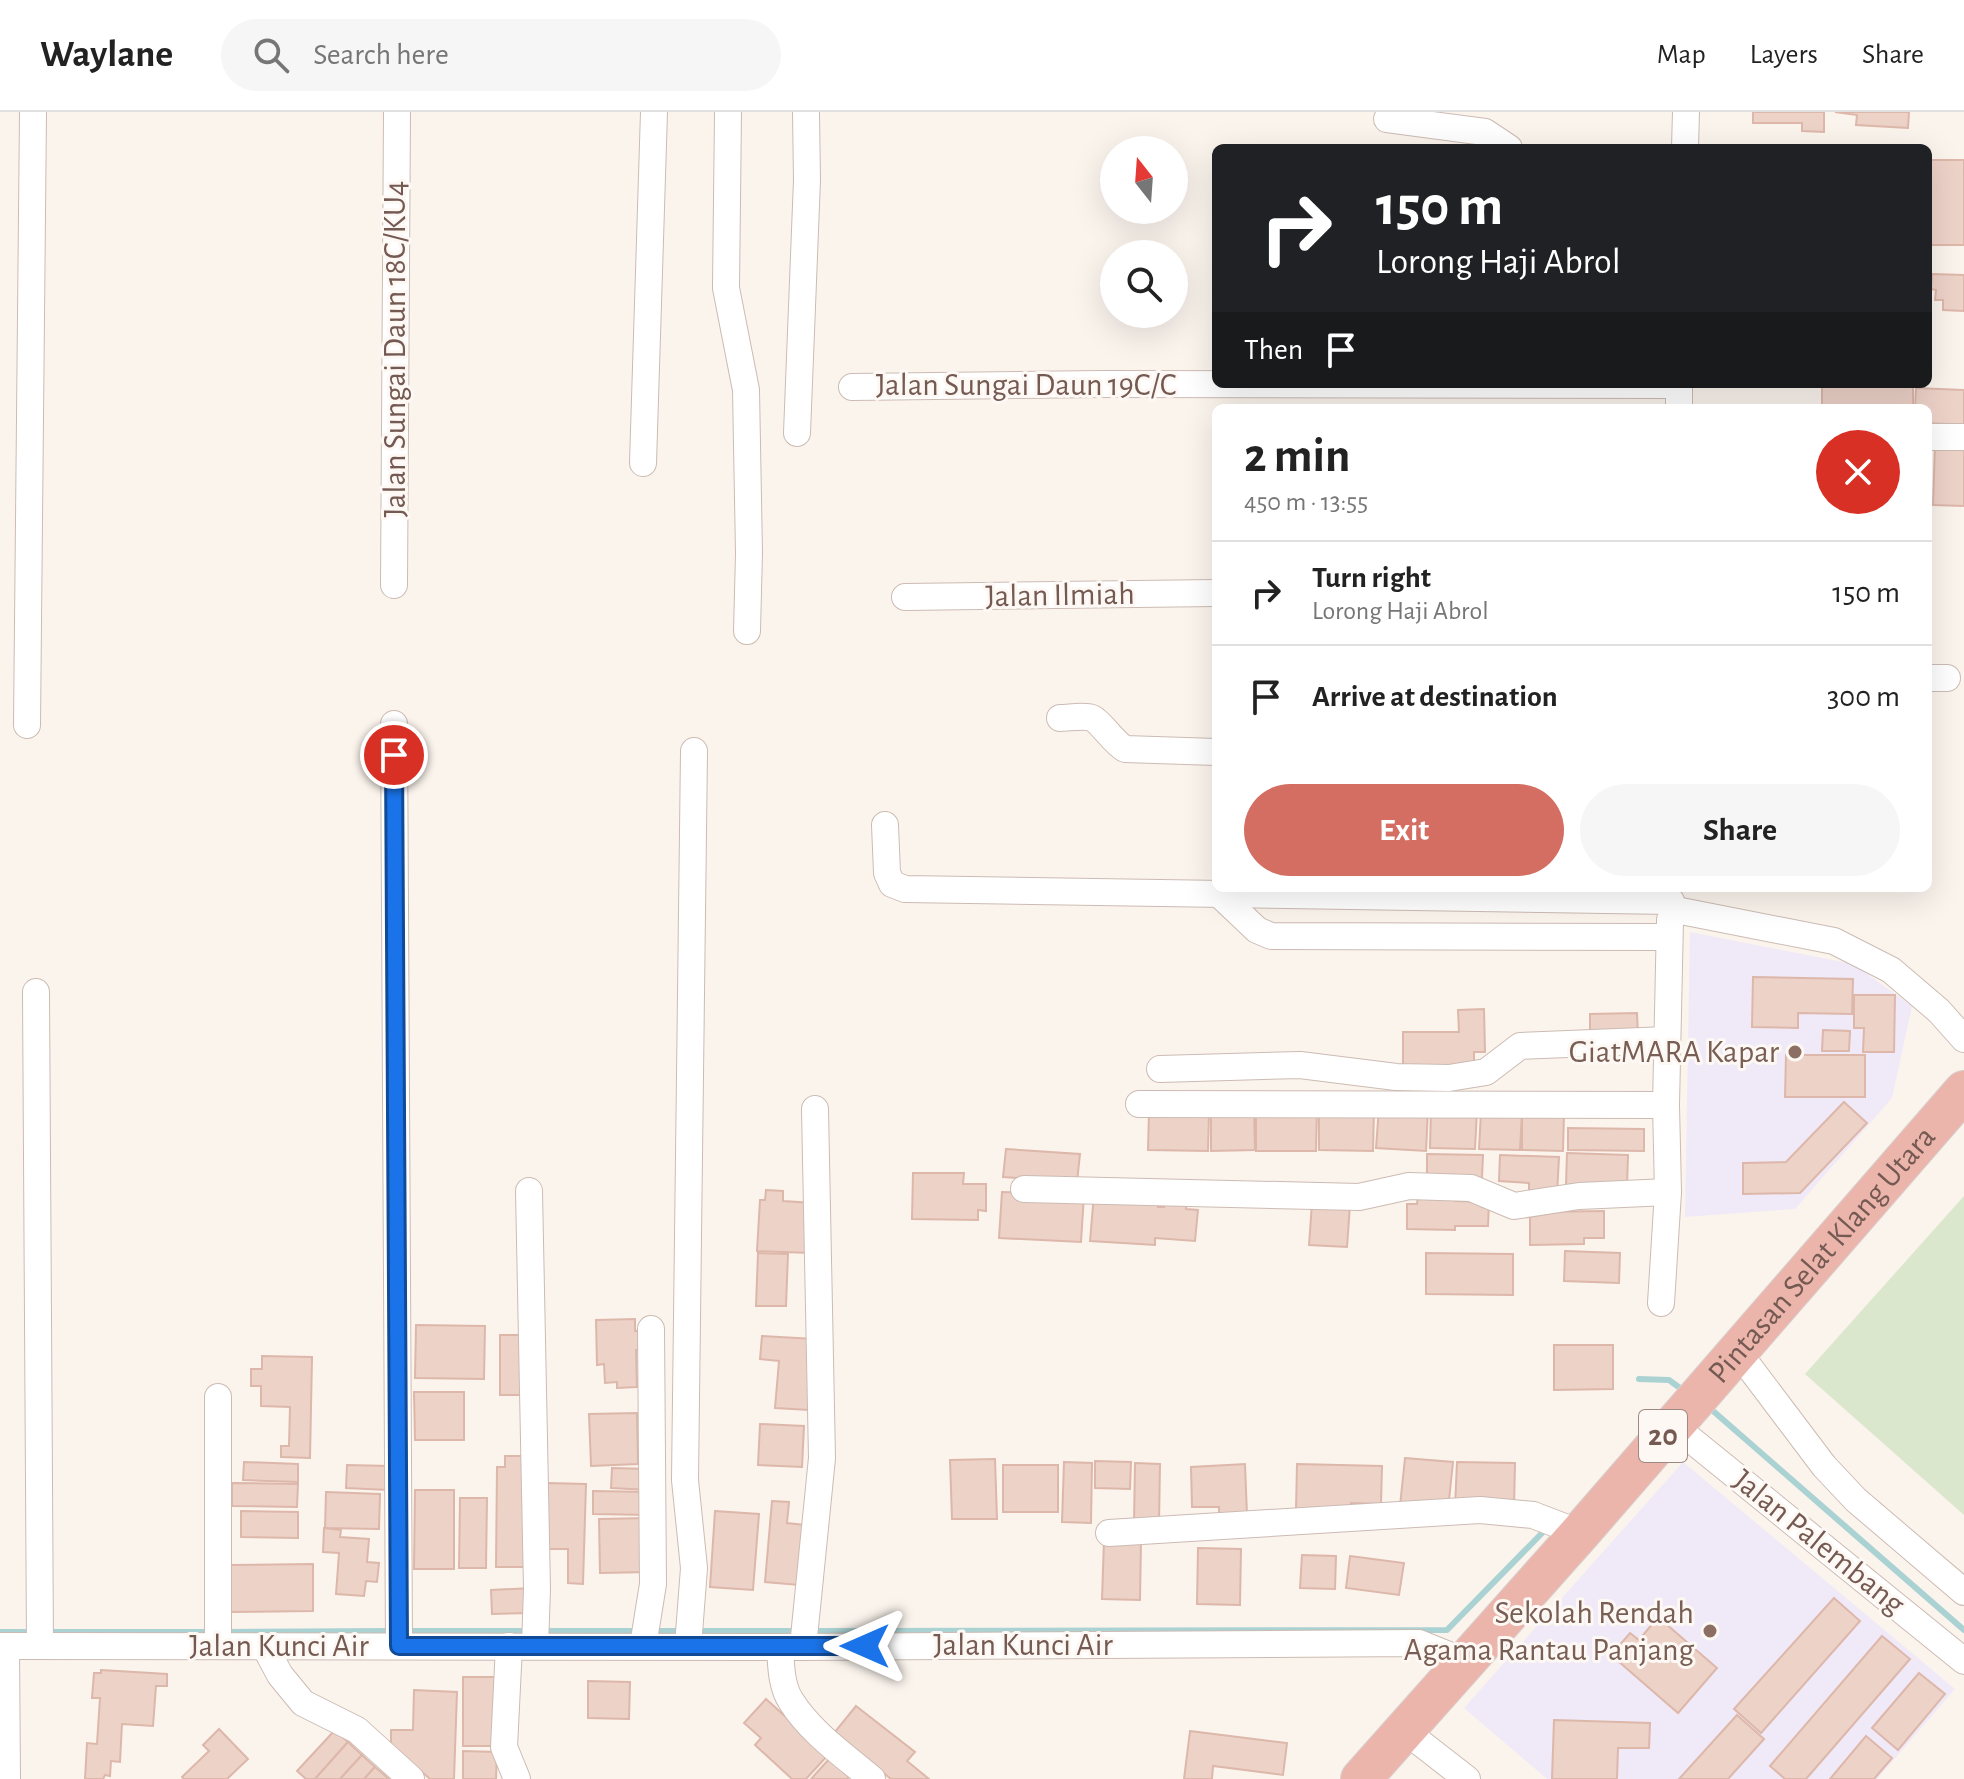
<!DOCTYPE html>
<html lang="en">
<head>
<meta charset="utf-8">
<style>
	:root { --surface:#fff; --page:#f6f6f6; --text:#222; --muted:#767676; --line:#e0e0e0; --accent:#d46e62 }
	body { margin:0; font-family:"Alegreya Sans",sans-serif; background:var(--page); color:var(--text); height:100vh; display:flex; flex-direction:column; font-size:30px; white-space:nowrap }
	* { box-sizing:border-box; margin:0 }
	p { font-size:26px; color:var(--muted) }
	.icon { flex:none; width:44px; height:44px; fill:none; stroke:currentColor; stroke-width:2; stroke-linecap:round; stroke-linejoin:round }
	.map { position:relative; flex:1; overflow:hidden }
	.drawer { position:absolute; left:1212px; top:292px; width:720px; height:488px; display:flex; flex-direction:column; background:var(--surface); border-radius:12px; box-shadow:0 8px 32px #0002 }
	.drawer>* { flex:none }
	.guide { position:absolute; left:1212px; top:32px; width:720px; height:244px; border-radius:12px; box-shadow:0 8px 32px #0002; background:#202124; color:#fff; overflow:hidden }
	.needle { width:52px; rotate:343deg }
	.fabs { position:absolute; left:1100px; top:24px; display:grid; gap:16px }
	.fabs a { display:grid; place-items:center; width:88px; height:88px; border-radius:50%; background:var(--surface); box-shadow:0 8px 32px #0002; font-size:40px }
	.pin { position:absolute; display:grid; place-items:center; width:68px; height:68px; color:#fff; margin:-34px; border:4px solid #fff; border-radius:50%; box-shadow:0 2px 8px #0007 }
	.me { position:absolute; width:88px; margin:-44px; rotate:270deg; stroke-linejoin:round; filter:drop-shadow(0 0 6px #0008) }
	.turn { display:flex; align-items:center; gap:28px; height:168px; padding:0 32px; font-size:36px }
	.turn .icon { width:104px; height:104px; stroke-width:2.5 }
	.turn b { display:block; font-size:56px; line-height:68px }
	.then { display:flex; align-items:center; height:76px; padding:0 32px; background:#0003; gap:16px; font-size:30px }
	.round { display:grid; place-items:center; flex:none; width:84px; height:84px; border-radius:42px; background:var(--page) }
	.head { display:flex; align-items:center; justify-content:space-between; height:136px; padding:0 32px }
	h1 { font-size:48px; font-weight:600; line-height:60px }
	.primary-button { display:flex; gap:16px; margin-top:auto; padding:16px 32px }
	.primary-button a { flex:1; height:92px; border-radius:48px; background:var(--accent); color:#fff; font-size:32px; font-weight:600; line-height:92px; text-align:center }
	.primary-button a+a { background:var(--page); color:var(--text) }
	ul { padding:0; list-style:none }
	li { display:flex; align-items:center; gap:24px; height:104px; padding:0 32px; border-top:2px solid var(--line) }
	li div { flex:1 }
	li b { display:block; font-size:30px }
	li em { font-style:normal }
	header { display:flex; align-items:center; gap:48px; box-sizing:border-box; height:112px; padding:0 40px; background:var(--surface); border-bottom:2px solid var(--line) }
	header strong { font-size:38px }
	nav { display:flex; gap:44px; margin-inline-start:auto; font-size:28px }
	.search { width:560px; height:72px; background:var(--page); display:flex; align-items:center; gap:20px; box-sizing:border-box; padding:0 28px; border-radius:44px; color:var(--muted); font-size:30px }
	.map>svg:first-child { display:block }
	.education { fill:#f0e9f7 }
	.green { fill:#dbe7cc }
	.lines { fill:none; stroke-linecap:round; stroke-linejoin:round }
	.stream { stroke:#abd2d3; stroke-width:6 }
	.building { fill:#edd2c8; stroke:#ddb7aa; stroke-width:2 }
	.minor-casing { stroke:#ccbbb3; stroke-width:28 }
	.highway-casing { stroke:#d8d1cf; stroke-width:42 }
	.minor { stroke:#fff; stroke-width:26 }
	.highway { stroke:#ecb5ac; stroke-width:40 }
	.route-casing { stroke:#114b97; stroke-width:20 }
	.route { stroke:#1a73e8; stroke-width:14 }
	.education-dot { fill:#8d6e63; stroke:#fdf8f3; stroke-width:3 }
	.labels { text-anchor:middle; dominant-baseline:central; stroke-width:6; stroke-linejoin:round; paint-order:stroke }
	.shield { fill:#fdf8f3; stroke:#9d8982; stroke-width:2 }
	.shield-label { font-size:30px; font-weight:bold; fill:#745a52 }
	.street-label { font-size:32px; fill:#745a52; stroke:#fdf8f3 }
	.education-label { font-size:32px; fill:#785e54; stroke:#fdf8f3; text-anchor:end }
</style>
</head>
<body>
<header>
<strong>Waylane</strong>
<div class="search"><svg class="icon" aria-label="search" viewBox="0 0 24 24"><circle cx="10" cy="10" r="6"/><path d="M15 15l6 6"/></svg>Search here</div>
<nav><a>Map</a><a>Layers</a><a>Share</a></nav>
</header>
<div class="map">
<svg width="1964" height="1667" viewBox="0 0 1964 1667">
	<rect width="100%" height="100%" fill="#fbf4ed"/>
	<g class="education">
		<path d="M 1690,820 L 1853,852 L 1912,894 L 1892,986 L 1795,1097 L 1685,1105 Z"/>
		<path d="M 1683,1350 L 1955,1577 L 1877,1667 L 1547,1667 L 1464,1596 Z"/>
	</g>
	<path class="green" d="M 1964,1084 L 1964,1403 L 1805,1262 Z"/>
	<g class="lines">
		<g class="stream">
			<path d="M 1639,1267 L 1669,1268 L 1680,1276"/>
			<path d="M 1712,1298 L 1964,1518"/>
			<path d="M 406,1519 L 531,1519"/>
			<path d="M 542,1519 L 639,1519"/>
			<path d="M 654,1519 L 683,1519"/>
			<path d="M 694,1519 L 799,1519"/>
			<path d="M 810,1519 L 1447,1518 L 1545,1418"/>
			<path d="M 0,1520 L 35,1520"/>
			<path d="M 46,1520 L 211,1520"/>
			<path d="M 226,1520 L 391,1519"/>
		</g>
	</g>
	<g class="building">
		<path d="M 1753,0 L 1824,0 L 1824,20 L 1802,19 L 1802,11 L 1753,11 Z"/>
		<path d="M 1835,0 L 1909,0 L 1908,16 L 1856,13 L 1857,3 Z"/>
		<rect x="1928" y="48" width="36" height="85"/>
		<path d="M 1932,162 L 1964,163 L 1964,199 L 1943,198 L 1943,188 L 1935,188 L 1936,178 L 1931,177 Z"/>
		<rect x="1822" y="272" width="91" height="24"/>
		<path d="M 1916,276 L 1964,278 L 1964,313 L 1928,311 L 1928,296 L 1915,296 Z"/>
		<path d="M 1935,332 L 1964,333 L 1964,394 L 1933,393 Z"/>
		<path d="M 1753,865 L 1853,867 L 1852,902 L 1798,901 L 1798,916 L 1752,915 Z"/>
		<path d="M 1854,883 L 1895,883 L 1894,940 L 1863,940 L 1864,916 L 1854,916 Z"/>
		<path d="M 1484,897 L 1485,940 L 1474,940 L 1474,957 L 1403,957 L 1403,920 L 1459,920 L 1458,898 Z"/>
		<path d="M 1637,901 L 1638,923 L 1590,924 L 1590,902 Z"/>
		<path d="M 1823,918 L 1850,919 L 1849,939 L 1822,939 Z"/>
		<path d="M 1786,943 L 1865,943 L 1865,985 L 1785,985 Z"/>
		<path d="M 1844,990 L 1867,1011 L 1800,1081 L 1743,1082 L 1743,1051 L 1786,1050 Z"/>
		<path d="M 1379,995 L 1428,997 L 1426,1039 L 1376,1036 Z"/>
		<path d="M 1256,996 L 1317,997 L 1316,1039 L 1256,1039 Z"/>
		<path d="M 1319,996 L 1374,997 L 1373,1039 L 1319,1038 Z"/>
		<path d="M 1431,997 L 1477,998 L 1475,1037 L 1430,1036 Z"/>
		<path d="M 1254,998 L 1255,1038 L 1211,1039 L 1211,1000 Z"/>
		<path d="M 1149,1000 L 1209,1001 L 1208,1039 L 1148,1038 Z"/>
		<path d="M 1481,1000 L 1522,1001 L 1520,1038 L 1479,1037 Z"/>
		<path d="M 1522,1000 L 1564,1001 L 1563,1039 L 1522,1038 Z"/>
		<path d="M 1568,1016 L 1644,1017 L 1644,1039 L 1568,1038 Z"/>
		<path d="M 1006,1037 L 1080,1042 L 1077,1070 L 1003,1065 Z"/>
		<path d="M 1567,1041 L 1628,1043 L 1627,1075 L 1566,1073 Z"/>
		<path d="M 1427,1042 L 1483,1043 L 1482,1066 L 1427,1065 Z"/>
		<path d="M 1500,1043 L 1559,1045 L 1557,1083 L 1529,1082 L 1529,1071 L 1499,1069 Z"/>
		<path d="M 913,1061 L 964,1061 L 963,1072 L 986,1072 L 986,1099 L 978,1098 L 978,1108 L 912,1107 Z"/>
		<path d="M 766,1078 L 783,1079 L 783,1089 L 813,1091 L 810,1141 L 757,1139 L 760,1088 L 765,1088 Z"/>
		<path d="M 1002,1080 L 1084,1083 L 1081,1130 L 999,1126 Z"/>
		<path d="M 1094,1082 L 1158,1086 L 1158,1095 L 1164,1095 L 1164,1087 L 1187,1089 L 1186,1097 L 1198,1098 L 1195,1129 L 1155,1126 L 1155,1133 L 1090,1129 Z"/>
		<path d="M 1418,1082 L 1455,1083 L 1455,1089 L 1489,1090 L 1488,1114 L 1455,1114 L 1455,1118 L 1407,1117 L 1407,1092 L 1417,1092 Z"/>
		<path d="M 1312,1091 L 1350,1093 L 1347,1135 L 1309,1133 Z"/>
		<path d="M 1604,1099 L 1604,1126 L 1584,1126 L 1584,1132 L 1530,1133 L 1530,1100 Z"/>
		<path d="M 1565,1139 L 1620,1141 L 1619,1171 L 1564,1169 Z"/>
		<path d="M 758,1141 L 788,1142 L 786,1194 L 756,1194 Z"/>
		<path d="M 1426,1141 L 1513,1142 L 1513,1183 L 1426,1182 Z"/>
		<path d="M 635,1207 L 635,1219 L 643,1218 L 643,1238 L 636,1238 L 637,1275 L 617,1276 L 617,1270 L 605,1271 L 604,1252 L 597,1253 L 596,1208 Z"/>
		<path d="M 416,1213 L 485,1214 L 484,1267 L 415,1266 Z"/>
		<rect x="500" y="1223" width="30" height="60"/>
		<path d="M 762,1224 L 814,1227 L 809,1298 L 775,1296 L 779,1249 L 760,1247 Z"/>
		<path d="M 1554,1233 L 1613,1233 L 1613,1277 L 1554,1278 Z"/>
		<path d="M 262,1244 L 312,1245 L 310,1346 L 281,1345 L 281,1334 L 289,1334 L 290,1295 L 261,1294 L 261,1274 L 251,1274 L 251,1257 L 262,1257 Z"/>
		<path d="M 414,1280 L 464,1280 L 464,1328 L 415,1328 Z"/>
		<path d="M 637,1301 L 638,1352 L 591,1354 L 589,1302 Z"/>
		<path d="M 760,1312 L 804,1314 L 802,1355 L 758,1353 Z"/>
		<path d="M 505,1344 L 530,1344 L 529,1455 L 496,1455 L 497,1355 L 505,1355 Z"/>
		<path d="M 1405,1346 L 1453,1350 L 1448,1398 L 1400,1394 Z"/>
		<path d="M 995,1347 L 997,1407 L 952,1407 L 950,1348 Z"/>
		<path d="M 1095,1349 L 1131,1350 L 1130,1377 L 1095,1376 Z"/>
		<path d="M 244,1350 L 298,1352 L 298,1370 L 243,1368 Z"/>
		<path d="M 1064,1350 L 1092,1351 L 1091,1411 L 1062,1410 Z"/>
		<path d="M 1457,1350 L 1515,1351 L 1514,1396 L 1455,1395 Z"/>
		<path d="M 1135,1351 L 1160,1352 L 1159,1412 L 1134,1412 Z"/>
		<path d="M 1245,1352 L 1247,1403 L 1219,1404 L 1219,1395 L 1192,1395 L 1191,1355 Z"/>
		<path d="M 1297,1352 L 1382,1354 L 1381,1392 L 1351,1391 L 1350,1399 L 1296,1398 Z"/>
		<path d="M 347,1353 L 390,1354 L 388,1378 L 346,1376 Z"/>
		<rect x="1003" y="1353" width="55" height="47"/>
		<path d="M 612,1356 L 650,1357 L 649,1378 L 611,1376 Z"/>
		<path d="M 232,1371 L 298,1372 L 297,1395 L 232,1394 Z"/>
		<path d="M 548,1371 L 586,1372 L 583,1472 L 568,1471 L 568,1437 L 546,1437 Z"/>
		<path d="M 415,1378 L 454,1378 L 454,1457 L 414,1457 Z"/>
		<path d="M 593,1379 L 651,1380 L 650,1403 L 593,1402 Z"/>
		<path d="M 326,1380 L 380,1382 L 379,1417 L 325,1416 Z"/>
		<path d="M 460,1386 L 487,1386 L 486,1456 L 459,1456 Z"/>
		<path d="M 772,1389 L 789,1390 L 787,1411 L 804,1413 L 799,1473 L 765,1470 Z"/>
		<path d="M 241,1399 L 298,1400 L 298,1426 L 241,1425 Z"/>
		<path d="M 715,1399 L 759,1402 L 753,1478 L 710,1475 Z"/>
		<path d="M 650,1406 L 650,1460 L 600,1461 L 599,1407 Z"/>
		<path d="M 324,1416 L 341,1418 L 340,1425 L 369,1427 L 367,1450 L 379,1451 L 377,1470 L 366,1469 L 364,1484 L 336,1482 L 339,1441 L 323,1440 Z"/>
		<path d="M 1104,1428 L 1141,1429 L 1140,1488 L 1102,1487 Z"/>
		<path d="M 1198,1436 L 1241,1437 L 1240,1493 L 1197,1492 Z"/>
		<path d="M 1302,1443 L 1336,1444 L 1335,1477 L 1300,1476 Z"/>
		<path d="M 1350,1444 L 1404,1451 L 1399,1483 L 1346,1476 Z"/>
		<path d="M 313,1452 L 313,1499 L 229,1500 L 228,1453 Z"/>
		<path d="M 531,1476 L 532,1501 L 492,1502 L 491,1478 Z"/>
		<path d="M 1834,1486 L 1860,1509 L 1761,1621 L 1734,1597 Z"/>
		<path d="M 1658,1505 L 1717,1556 L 1678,1601 L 1611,1543 L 1630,1521 L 1639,1528 Z"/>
		<path d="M 1882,1524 L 1910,1547 L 1806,1667 L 1785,1667 L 1770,1654 Z"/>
		<path d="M 101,1558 L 167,1562 L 167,1574 L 156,1574 L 153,1614 L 122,1612 L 120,1650 L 111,1649 L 110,1664 L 105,1663 L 103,1667 L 85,1667 L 87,1631 L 97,1632 L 100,1586 L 92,1586 L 94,1561 L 101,1561 Z"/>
		<path d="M 1919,1561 L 1945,1582 L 1898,1638 L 1872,1616 Z"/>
		<path d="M 463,1565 L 496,1565 L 495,1634 L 463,1634 Z"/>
		<path d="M 588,1569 L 630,1570 L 629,1607 L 588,1606 Z"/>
		<path d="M 414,1578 L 457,1580 L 454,1667 L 430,1667 L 391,1633 L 391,1618 L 413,1618 Z"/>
		<path d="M 766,1587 L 828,1643 L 806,1667 L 792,1667 L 755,1633 L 761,1626 L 744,1611 Z"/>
		<path d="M 856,1594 L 915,1640 L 907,1649 L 929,1667 L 891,1667 L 834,1621 Z"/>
		<path d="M 1737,1603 L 1764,1627 L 1728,1667 L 1679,1667 Z"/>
		<path d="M 1554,1608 L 1650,1611 L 1649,1636 L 1618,1636 L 1617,1667 L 1552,1667 Z"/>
		<path d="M 219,1617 L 248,1647 L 227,1667 L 184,1667 L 182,1665 L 209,1639 L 203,1633 Z"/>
		<path d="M 335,1618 L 348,1630 L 315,1667 L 306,1667 L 297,1659 Z"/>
		<path d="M 1190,1619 L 1287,1631 L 1283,1663 L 1213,1654 L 1212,1667 L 1184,1667 Z"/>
		<path d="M 1866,1624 L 1892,1646 L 1874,1667 L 1830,1667 Z"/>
		<path d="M 348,1630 L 362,1643 L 340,1667 L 315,1667 Z"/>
		<path d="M 463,1639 L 497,1640 L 496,1667 L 463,1667 Z"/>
		<path d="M 362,1643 L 375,1655 L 364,1667 L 340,1667 Z"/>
		<path d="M 830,1646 L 850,1664 L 847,1667 L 811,1667 Z"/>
		<path d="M 375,1655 L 389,1667 L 364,1667 Z"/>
	</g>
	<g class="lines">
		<defs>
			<g id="minor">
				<path d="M 728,0 L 726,176 L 746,278 L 749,441 L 747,519"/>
				<path d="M 1387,7 L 1485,20 L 1509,36"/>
				<path d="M 1685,36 L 1686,0"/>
				<path d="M 1679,272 L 1679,296"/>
				<path d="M 852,275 L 1102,272 L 1679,273"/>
				<path d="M 797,321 L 807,68 L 806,0"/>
				<path d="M 1928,325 L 1964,325"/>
				<path d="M 643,351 L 654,0"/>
				<path d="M 394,473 L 397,0"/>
				<path d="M 905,485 L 1216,481"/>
				<path d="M 1928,566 L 1947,566"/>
				<path d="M 1060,606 C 1069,606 1084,603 1092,606 C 1101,610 1113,630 1125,637 L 1216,640"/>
				<path d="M 394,612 L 399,1534"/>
				<path d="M 27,613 L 33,0"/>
				<path d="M 885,713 L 887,761 L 892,772 L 905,777 L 1671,789"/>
				<path d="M 1218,781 L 1257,818 L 1271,824 L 1668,825"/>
				<path d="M 1671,797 L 1834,829 L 1891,858 L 1939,899 L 1964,927"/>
				<path d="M 36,880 L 40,1534"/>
				<path d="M 1160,957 L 1300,953 L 1396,965 L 1449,966 L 1486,960 L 1520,934 L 1667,928"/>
				<path d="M 1139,992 L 1666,993"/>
				<path d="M 1024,1077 L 1359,1085 L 1409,1074 L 1471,1076 L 1514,1094 L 1579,1084 L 1668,1080"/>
				<path d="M 529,1079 L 537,1477 L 535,1534"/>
				<path d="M 1661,1191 L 1668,1080 L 1666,993 L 1670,808"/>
				<path d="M 1738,1240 L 1824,1354 L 1856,1388 L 1964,1480"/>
				<path d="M 1673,1313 L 1964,1549"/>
				<path d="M 1109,1421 L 1480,1398 L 1533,1403 L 1580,1421"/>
				<path d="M 0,1534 L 803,1535 L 1419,1531 L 1466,1550"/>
				<path d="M 6,1534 L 7,1667"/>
				<path d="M 218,1534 L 218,1285"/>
				<path d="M 509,1534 L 504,1635 L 517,1667"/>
				<path d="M 643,1534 L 653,1472 L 651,1217"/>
				<path d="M 688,1534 L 694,1456 L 685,1368 L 694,639"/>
				<path d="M 265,1535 L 280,1563 L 303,1591 L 357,1618 L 411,1667"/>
				<path d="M 780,1535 C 781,1552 781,1574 791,1589 C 811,1621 845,1644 872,1667"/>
				<path d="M 803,1535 L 822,1346 L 815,997"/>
				<path d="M 1404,1618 L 1467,1667"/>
			</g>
			<g id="highway">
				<path id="s1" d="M 1361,1667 L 1580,1421 L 1964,979"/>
			</g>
		</defs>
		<use href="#minor" class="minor-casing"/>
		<use href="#highway" class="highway-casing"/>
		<use href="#minor" class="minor"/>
		<use href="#highway" class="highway"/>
	</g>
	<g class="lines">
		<defs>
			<path id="route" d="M 394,643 L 399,1534 L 865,1534"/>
		</defs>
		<use href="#route" class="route-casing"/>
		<use href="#route" class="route"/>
	</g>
	<g class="education-dot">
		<circle cx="1795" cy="940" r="8"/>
		<circle cx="1710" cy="1519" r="8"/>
	</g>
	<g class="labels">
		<rect class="shield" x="1639" y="1298" width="48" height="52" rx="6"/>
		<g class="shield-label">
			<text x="1663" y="1324">20</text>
		</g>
		<g class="street-label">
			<text transform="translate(395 237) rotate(-90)">Jalan Sungai Daun 18C/KU4</text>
			<text x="1026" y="273">Jalan Sungai Daun 19C/C</text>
			<text transform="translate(1060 483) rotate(-1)">Jalan Ilmiah</text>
			<text stroke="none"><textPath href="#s1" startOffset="698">Pintasan Selat Klang Utara</textPath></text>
			<text transform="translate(1819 1430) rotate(39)">Jalan Palembang</text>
			<text x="1023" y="1533">Jalan Kunci Air</text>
			<text x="279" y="1534">Jalan Kunci Air</text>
		</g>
		<g class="education-label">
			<text x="1779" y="940">GiatMARA Kapar</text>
			<text x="1694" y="1501">Sekolah Rendah<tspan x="1694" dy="37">Agama Rantau Panjang</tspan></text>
		</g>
	</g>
</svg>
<div class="fabs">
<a><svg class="needle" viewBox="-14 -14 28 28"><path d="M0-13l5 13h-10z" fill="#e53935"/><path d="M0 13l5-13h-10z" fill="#767676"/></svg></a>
<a><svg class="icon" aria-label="search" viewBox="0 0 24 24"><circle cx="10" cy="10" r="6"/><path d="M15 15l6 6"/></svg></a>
</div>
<div class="pin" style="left:394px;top:643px;background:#d93025"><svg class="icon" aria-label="arrive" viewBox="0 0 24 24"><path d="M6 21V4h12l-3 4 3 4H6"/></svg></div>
<svg class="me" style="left:865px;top:1534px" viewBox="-20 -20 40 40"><path d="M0-17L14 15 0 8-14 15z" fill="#1a73e8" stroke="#fff" stroke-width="4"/></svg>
<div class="guide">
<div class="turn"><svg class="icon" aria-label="right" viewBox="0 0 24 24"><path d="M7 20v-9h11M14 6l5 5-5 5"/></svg><div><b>150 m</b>Lorong Haji Abrol</div></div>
<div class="then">Then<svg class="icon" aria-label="arrive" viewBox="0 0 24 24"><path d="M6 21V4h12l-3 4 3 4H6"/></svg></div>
</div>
<section class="drawer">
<div class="head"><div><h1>2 min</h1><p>450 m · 13:55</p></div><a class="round" style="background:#d93025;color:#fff"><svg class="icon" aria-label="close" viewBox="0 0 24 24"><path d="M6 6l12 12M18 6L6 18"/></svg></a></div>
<ul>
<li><svg class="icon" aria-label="right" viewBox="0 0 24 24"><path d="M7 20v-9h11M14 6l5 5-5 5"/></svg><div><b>Turn right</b><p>Lorong Haji Abrol</p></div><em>150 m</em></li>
<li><svg class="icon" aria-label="arrive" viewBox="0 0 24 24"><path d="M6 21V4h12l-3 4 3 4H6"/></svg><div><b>Arrive at destination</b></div><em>300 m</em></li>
</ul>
<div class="primary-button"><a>Exit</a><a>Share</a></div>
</section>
</div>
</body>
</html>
